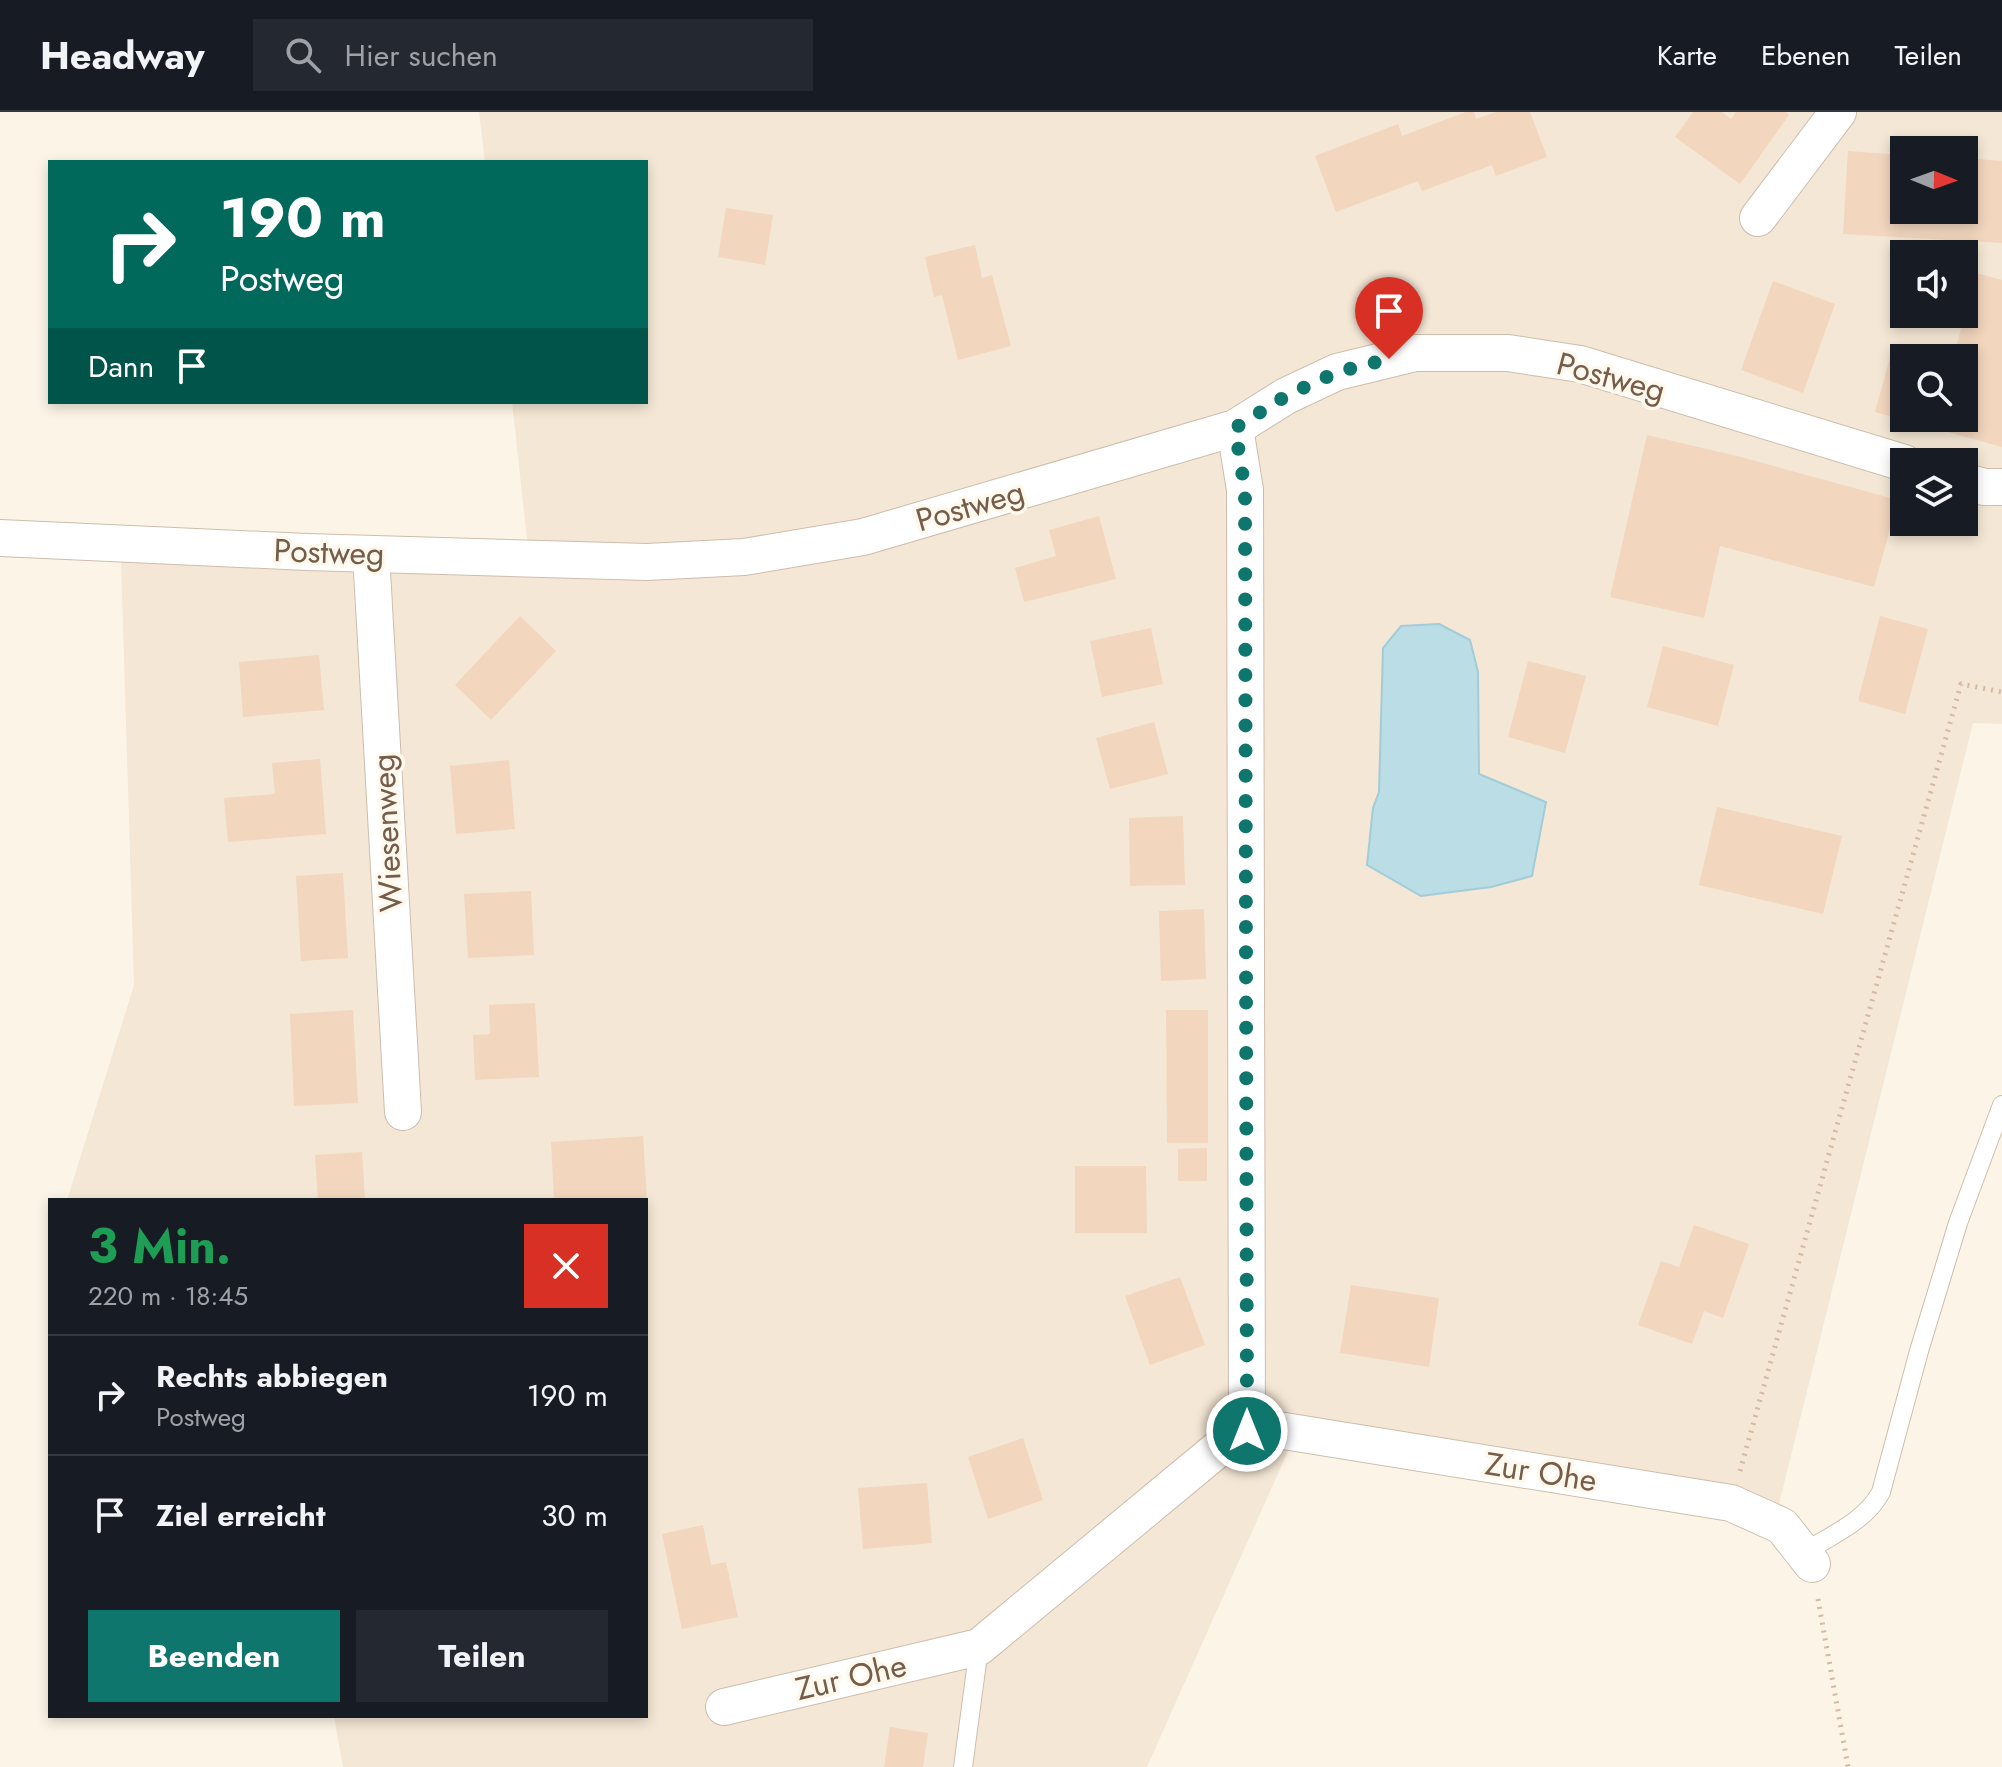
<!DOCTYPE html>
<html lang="de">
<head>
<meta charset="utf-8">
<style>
	:root { --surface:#171b24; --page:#242831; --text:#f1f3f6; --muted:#9ea1a6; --line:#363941; --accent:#0f766e }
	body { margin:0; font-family:Jost,sans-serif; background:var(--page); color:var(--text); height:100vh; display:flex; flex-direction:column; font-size:30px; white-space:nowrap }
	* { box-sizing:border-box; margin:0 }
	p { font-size:26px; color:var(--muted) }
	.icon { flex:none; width:44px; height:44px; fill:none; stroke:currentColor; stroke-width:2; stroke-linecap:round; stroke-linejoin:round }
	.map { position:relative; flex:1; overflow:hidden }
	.details { position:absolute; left:48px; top:1086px; width:600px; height:520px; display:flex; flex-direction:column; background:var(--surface); border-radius:0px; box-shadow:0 4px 12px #0003 }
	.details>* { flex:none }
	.banner { position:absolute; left:48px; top:48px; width:600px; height:244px; border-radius:0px; box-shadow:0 4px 12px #0003; background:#00695c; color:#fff; overflow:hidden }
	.needle { width:52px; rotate:91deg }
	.tools { position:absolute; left:1890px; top:24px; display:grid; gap:16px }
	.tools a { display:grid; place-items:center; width:88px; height:88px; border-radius:0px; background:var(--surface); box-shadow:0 4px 12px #0003; font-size:40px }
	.pin { position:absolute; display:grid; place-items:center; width:68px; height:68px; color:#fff; margin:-82px -34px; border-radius:50% 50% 50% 0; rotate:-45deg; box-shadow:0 0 8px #0007 }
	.pin .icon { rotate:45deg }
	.me { position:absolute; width:88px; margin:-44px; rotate:0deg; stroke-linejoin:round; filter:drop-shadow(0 0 6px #0008) }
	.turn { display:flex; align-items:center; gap:28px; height:168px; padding:0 40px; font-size:36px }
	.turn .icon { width:104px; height:104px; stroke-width:2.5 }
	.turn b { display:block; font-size:56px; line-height:68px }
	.then { display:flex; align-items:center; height:76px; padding:0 40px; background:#0003; gap:16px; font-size:30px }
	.round { display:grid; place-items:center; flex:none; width:84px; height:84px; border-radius:0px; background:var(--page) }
	.summary { display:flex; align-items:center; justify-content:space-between; height:136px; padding:0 40px }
	h1 { font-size:48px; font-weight:700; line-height:60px; color:#1e9e55 }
	.button { display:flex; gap:16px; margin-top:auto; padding:16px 40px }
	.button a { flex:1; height:92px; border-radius:0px; background:var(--accent); color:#fff; font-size:32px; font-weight:700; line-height:92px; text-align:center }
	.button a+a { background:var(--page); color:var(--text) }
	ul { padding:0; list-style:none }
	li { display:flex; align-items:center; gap:24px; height:120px; padding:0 40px; border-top:2px solid var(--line) }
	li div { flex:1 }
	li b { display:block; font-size:30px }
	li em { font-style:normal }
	header { display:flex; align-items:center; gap:48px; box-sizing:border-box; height:112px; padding:0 40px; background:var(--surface); border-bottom:2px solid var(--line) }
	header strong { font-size:38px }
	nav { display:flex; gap:44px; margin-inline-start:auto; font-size:28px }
	.search { width:560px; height:72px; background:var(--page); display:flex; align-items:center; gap:20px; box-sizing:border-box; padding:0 28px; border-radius:0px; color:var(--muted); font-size:30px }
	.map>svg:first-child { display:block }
	.residential { fill:#f4e7d5; fill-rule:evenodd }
	.water { fill:#bbdde6; stroke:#a1ccd8; stroke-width:2 }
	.building { fill:#f2d6be }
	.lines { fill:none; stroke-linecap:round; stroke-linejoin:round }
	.lane-casing { stroke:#cebdad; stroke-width:20 }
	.street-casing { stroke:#cebdad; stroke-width:38 }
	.path { stroke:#d7b9a1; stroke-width:5; stroke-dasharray:2 6; stroke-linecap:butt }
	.lane { stroke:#fff; stroke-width:18 }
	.street { stroke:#fff; stroke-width:36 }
	.route { stroke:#0f766e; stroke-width:14; stroke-dasharray:0 25.2 }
	.labels { text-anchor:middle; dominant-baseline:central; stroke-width:7; stroke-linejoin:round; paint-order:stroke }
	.street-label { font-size:32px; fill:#765d4b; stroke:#fff9ed }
</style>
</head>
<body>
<header>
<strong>Headway</strong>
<div class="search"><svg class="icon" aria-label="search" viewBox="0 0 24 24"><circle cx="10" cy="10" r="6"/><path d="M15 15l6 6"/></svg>Hier suchen</div>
<nav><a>Karte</a><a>Ebenen</a><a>Teilen</a></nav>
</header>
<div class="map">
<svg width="2002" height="1655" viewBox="0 0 2002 1655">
	<rect width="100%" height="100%" fill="#fcf5e7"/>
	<path class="residential" d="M 479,0 L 2002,0 L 2002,612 L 1973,611 L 1774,1412 L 1293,1328 L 1147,1655 L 343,1655 L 334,1604 L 646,1604 L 646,1088 L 67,1088 L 134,873 L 120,416 L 528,436 L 512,290 L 646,290 L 646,50 L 485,50 ZM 1904,38 L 1964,38 L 1964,98 L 1904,98 ZM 1904,142 L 1964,142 L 1964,202 L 1904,202 ZM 1904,246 L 1964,246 L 1964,306 L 1904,306 ZM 1904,350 L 1964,350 L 1964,410 L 1904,410 Z"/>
	<path class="water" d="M 1439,512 L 1470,528 L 1478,560 L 1479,662 L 1546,690 L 1532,764 L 1491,775 L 1421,784 L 1367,753 L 1373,696 L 1379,680 L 1383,536 L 1401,514 Z"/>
	<g class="building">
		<path d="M 1466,0 L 1474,0 L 1476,7 L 1496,0 L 1530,0 L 1547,45 L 1496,64 L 1492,53 L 1422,79 L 1418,69 L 1336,100 L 1315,44 L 1398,12 L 1402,24 Z"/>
		<path d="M 1693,0 L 1722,0 L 1731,7 L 1736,0 L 1786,0 L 1789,3 L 1740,72 L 1675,25 Z"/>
		<path d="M 1848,39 L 1904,43 L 1904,98 L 1964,98 L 1964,46 L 2002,49 L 2002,131 L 1843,122 Z"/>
		<path d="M 726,96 L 773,103 L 765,153 L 718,145 Z"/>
		<path d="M 975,133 L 982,166 L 992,163 L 1011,234 L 958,248 L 942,183 L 934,185 L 925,145 Z"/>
		<path d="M 1976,161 L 2002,168 L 2002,335 L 1875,300 L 1891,242 L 1904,246 L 1904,306 L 1964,306 L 1964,246 L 1953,246 Z"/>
		<path d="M 1773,169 L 1835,192 L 1803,281 L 1741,258 Z"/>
		<path d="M 1647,323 L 1741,345 L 1898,388 L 1874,475 L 1720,434 L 1704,506 L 1610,485 Z"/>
		<path d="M 1099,404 L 1116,467 L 1024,490 L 1015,456 L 1056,444 L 1049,418 Z"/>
		<path d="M 520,504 L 556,539 L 491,608 L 455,573 Z"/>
		<path d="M 1880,504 L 1928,517 L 1905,602 L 1858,589 Z"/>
		<path d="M 1151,516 L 1163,572 L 1102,585 L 1090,529 Z"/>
		<path d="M 1663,534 L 1734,553 L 1718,614 L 1647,595 Z"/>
		<path d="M 319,543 L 324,598 L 243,605 L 239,550 Z"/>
		<path d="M 1528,549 L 1586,564 L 1565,641 L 1508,625 Z"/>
		<path d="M 1154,610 L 1168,662 L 1110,677 L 1096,626 Z"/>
		<path d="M 320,647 L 326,722 L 228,730 L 224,686 L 275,682 L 272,651 Z"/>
		<path d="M 509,648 L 515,717 L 456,722 L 450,654 Z"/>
		<path d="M 1717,695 L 1842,724 L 1823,802 L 1699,773 Z"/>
		<path d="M 1183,704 L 1185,773 L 1130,774 L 1129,706 Z"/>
		<path d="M 343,761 L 348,846 L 301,849 L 296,764 Z"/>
		<path d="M 531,779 L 534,843 L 468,846 L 464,782 Z"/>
		<path d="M 1204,797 L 1206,867 L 1161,869 L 1159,799 Z"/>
		<path d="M 535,891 L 539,965 L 475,968 L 473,923 L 490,922 L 489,893 Z"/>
		<path d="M 353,898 L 358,991 L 294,994 L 290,902 Z"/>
		<path d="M 1166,898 L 1208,898 L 1208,1031 L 1167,1031 Z"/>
		<path d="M 643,1024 L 647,1088 L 554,1088 L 551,1030 Z"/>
		<path d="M 1207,1036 L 1207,1069 L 1178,1069 L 1178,1037 Z"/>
		<path d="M 362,1040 L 365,1088 L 318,1088 L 315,1043 Z"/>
		<path d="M 1075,1054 L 1146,1054 L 1147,1121 L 1075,1121 Z"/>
		<path d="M 1694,1113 L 1749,1132 L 1723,1206 L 1704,1199 L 1692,1232 L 1638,1213 L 1661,1149 L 1679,1155 Z"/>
		<path d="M 1180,1165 L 1205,1233 L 1150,1253 L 1125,1184 Z"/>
		<path d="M 1351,1173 L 1439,1186 L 1429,1255 L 1340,1241 Z"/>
		<path d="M 1023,1326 L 1043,1388 L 988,1407 L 968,1345 Z"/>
		<path d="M 927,1371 L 932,1431 L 863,1437 L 858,1376 Z"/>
		<path d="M 703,1413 L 711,1453 L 726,1450 L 738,1505 L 682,1517 L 662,1422 Z"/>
		<path d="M 890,1615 L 928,1621 L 923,1655 L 884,1655 Z"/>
	</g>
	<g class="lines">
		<defs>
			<g id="lane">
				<path d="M 1803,1441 C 1830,1424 1866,1409 1881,1380 L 1919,1239 L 1958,1111 L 2002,993"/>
				<path d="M 963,1655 L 979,1535"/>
			</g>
			<g id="street">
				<path d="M 1758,106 L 1838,0"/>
				<path d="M 1235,316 L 1245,378 L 1247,1319"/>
				<path d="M 1964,369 L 1984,375 L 2002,375"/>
				<path d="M 0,426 L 307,440 L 647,450 L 744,445 L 863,425 L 1235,316 L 1286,284 L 1337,260 L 1415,241 L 1508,241 L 1580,252 L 1904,351"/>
				<path d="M 371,442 L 403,1000"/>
				<path d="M 724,1595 L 979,1535 L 1230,1327 L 1247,1319 L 1272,1317 L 1731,1391 L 1782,1414 L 1812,1452"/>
			</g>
		</defs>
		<use href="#lane" class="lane-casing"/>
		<use href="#street" class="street-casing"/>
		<g class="path">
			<path d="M 1740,1359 L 1961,572 L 2002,580"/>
			<path d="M 1818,1487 L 1848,1655"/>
		</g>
		<use href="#lane" class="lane"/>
		<use href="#street" class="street"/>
	</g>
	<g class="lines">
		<path class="route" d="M 1247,1319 L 1245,378 L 1235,316 L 1286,284 L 1337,260 L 1389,247"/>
	</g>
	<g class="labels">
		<g class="street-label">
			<text transform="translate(1611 265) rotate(15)">Postweg</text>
			<text transform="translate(970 394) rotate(-16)">Postweg</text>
			<text transform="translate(329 440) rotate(2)">Postweg</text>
			<text transform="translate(387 721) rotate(-93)">Wiesenweg</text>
			<text transform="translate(1541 1360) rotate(9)">Zur Ohe</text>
			<text transform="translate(851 1565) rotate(-13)">Zur Ohe</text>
		</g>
	</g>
</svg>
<div class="tools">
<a><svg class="needle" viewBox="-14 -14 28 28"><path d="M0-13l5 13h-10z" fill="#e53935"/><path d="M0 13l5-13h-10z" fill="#9ea1a6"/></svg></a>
<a><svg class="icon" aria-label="sound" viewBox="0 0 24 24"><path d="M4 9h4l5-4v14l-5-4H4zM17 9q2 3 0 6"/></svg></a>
<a><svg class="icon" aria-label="search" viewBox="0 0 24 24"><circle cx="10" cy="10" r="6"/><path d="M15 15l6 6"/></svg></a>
<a><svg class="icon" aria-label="layers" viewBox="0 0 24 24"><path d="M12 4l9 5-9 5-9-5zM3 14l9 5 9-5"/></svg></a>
</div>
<div class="pin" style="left:1389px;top:247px;background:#d93025"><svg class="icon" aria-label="arrive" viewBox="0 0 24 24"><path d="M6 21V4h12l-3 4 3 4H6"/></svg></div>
<svg class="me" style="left:1247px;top:1319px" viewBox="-20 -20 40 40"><circle r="17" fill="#0f766e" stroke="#fff" stroke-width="3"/><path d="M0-11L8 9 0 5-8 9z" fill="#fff"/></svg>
<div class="banner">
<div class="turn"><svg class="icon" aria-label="right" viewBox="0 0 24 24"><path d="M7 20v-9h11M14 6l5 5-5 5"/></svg><div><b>190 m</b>Postweg</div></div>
<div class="then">Dann<svg class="icon" aria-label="arrive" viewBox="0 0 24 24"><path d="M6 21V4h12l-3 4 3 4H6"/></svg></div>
</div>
<section class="details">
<div class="summary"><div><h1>3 Min.</h1><p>220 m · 18:45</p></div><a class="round" style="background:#d93025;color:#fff"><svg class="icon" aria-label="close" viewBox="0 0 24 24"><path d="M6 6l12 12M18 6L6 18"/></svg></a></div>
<ul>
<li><svg class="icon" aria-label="right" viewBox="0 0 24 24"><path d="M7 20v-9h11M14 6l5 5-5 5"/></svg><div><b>Rechts abbiegen</b><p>Postweg</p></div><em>190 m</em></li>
<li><svg class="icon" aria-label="arrive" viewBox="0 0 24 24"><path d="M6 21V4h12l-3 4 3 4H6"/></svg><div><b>Ziel erreicht</b></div><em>30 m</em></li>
</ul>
<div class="button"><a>Beenden</a><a>Teilen</a></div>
</section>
</div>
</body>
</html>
